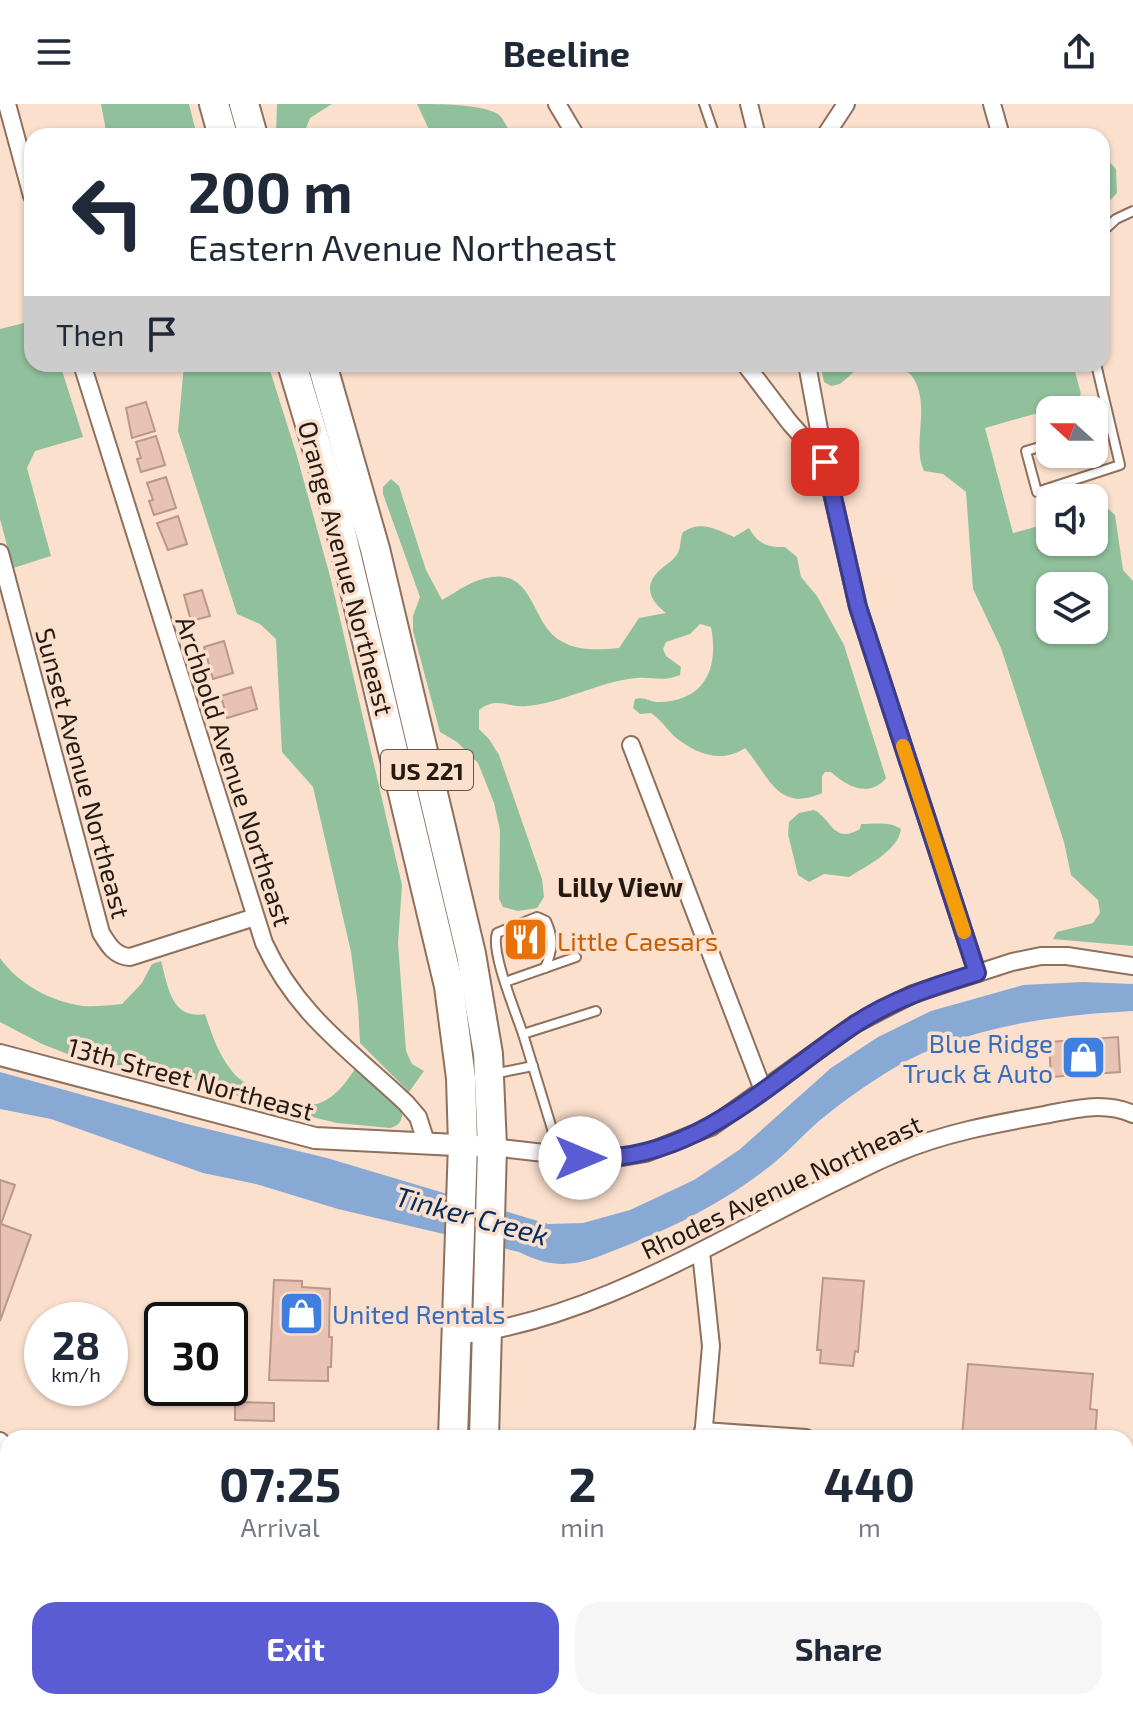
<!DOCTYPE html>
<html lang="en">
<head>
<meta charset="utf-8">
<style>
	:root { --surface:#fff; --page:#f6f6f7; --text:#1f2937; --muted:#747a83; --accent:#595cd3 }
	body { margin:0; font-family:"Exo 2",sans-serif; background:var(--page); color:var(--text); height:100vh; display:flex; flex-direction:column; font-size:30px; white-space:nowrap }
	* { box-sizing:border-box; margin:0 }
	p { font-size:26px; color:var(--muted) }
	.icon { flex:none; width:44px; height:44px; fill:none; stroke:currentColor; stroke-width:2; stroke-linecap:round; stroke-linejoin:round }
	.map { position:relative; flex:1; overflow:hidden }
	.details { position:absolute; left:0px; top:1326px; width:1134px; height:280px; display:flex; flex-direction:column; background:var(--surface); border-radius:24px 24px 0 0; box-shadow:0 2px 6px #0004 }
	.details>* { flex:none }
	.top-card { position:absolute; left:24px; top:24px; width:1086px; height:244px; border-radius:24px; box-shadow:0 2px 6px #0004; background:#fff; color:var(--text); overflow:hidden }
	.needle { width:52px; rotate:291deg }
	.controls { position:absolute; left:1036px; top:292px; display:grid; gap:16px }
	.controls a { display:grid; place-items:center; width:72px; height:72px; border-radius:16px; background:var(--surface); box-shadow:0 2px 6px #0004; font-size:40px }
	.speed { position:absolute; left:24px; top:1198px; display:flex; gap:16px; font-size:40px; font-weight:700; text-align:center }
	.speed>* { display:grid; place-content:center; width:104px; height:104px; border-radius:50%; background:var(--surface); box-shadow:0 2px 6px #0004; line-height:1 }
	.speed small { font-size:20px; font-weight:400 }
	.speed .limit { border:4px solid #111; border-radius:12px; background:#fff; color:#111 }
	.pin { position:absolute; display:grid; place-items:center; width:68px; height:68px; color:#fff; margin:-34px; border-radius:16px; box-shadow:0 4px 12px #0006 }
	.me { position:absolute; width:88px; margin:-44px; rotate:90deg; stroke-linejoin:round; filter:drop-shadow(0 0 6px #0008) }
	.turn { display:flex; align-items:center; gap:28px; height:168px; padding:0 32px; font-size:36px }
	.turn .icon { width:104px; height:104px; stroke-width:2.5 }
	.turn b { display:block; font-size:56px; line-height:68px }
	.then { display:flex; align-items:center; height:76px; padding:0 32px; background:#0003; gap:16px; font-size:30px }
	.eta { display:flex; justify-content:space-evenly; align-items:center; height:136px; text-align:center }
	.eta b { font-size:48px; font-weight:700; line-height:56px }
	.primary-button { display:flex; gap:16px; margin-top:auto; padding:16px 32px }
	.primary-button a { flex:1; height:92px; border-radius:24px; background:var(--accent); color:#fff; font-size:32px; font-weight:700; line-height:92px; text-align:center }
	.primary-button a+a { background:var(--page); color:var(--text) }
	header { display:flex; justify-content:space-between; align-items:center; height:104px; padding:0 32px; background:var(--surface); font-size:36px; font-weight:700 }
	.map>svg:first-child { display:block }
	.forest { fill:#90c19c; fill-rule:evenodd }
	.water { fill:#89a9d5 }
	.building { fill:#e8c3b3; stroke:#ba9788; stroke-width:2 }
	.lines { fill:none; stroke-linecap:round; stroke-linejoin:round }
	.service-casing { stroke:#8e705c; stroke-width:12 }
	.minor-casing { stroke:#8e705c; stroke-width:20 }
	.tertiary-casing { stroke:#8e705c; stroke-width:24 }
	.trunk-casing { stroke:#8e705c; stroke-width:32 }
	.service { stroke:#fff; stroke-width:8 }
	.minor { stroke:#fff; stroke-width:16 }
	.tertiary { stroke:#fff; stroke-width:20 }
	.trunk { stroke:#fff; stroke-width:28 }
	.route-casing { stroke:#3a3c89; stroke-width:20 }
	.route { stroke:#595cd3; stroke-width:14 }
	.slow { stroke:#f59e0b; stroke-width:14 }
	.labels { text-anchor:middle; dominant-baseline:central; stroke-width:7; stroke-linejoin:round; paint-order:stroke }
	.shield { fill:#fbe0ce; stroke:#65554a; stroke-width:2 }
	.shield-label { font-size:24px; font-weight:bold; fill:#251a11 }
	.street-label { font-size:26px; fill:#251a11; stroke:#fbe0ce }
	.food-label { font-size:26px; fill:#c56008; stroke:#fbe0ce; text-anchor:start }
	.shop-label { font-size:26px; fill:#366cbe; stroke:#fbe0ce; text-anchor:end }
	.neighbourhood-label { font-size:28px; font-weight:bold; fill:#251a11; stroke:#fbe0ce }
	.water-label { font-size:28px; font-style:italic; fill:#022d62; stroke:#fbe0ce }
</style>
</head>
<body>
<header><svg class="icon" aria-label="menu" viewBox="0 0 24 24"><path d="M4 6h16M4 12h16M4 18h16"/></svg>Beeline<svg class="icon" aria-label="share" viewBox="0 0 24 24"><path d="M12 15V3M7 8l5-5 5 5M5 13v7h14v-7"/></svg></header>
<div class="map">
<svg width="1133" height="1606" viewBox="0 0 1133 1606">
	<rect width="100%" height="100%" fill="#fbe0ce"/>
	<g class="forest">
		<path d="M 101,0 L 189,0 L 197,32 L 107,32 Z"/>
		<path d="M 277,0 L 332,0 L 310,14 L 303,32 L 276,32 Z"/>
		<path d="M 417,0 C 438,0 481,0 498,10 C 504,15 508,26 512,32 L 432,32 Z"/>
		<path d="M 1102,50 L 1116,65 L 1117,89 L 1102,105 Z"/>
		<path d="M 32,217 L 32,260 L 60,260 L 83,333 L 35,347 L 27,364 L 51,452 L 13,464 L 0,415 L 0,225 Z"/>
		<path d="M 184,260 L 268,260 L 297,352 L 331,476 L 402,781 L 398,839 L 406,947 L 412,960 L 424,967 L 409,988 L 360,939 L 358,901 L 351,848 L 313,683 L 282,648 L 276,535 L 260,520 L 237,510 L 178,327 Z"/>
		<path d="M 820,260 L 863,260 L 840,280 L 831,282 L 824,278 Z"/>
		<path d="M 896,260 L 1073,260 L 1081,290 L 1076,298 L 985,324 L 1013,429 L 1050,419 L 1050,438 L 1094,438 L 1094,408 L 1107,404 L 1115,411 L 1123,466 L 1133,477 L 1133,842 L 1053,835 L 1057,828 L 1093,819 L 1100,809 L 1098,796 L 1071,771 L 1064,738 L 1001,544 L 973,485 L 966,388 L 943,370 L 924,367 C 911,340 932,302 912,272 C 908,268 901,263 896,260 ZM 1050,482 L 1094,482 L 1094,526 L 1050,526 Z"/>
		<path d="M 391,375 L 399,382 L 426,466 L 442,496 C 458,487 473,475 492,473 C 531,467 532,513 554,532 C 573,548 597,546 619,544 L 639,514 L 666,509 C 651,498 642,482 660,466 C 665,461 671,458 675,453 C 682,446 679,437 683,428 C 701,416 716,425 734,433 L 749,424 C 758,440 767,443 785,443 L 797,453 L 801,473 L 817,492 L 844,541 L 886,674 C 870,694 847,683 831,668 L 825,668 L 822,672 L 822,689 C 778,709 769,672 745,644 C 722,660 695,650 674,632 C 666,624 660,615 651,609 L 640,610 L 633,604 L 635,595 C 645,592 649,598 659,598 C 705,597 719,564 711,523 L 700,520 L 690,530 L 666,538 L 663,545 L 666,552 L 681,563 L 680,571 C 664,578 653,573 637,574 C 599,577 564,599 527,602 C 506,604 498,592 479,606 L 479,625 L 489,635 L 499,651 L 542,775 L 544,793 L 537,804 L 518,807 L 503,803 L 499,795 L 500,726 L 494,699 L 478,659 L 457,638 L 440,628 L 413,527 L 413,512 L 420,493 L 383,390 L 383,383 Z"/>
		<path d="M 814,706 C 831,714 833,741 860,725 L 861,720 C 874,720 890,717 901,725 C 898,747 866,762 849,773 L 824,770 L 809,778 L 798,771 L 788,730 L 789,718 L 799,709 Z"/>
		<path d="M 0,854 C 18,880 52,898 83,902 C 95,903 110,901 122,900 L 142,879 L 152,860 L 161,857 C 168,882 171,916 205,910 C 212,931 218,949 231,966 C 246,986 295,1008 320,999 C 336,993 346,978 355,965 L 362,966 L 402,1006 C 403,1016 400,1021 390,1024 L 337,1019 L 263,1001 L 195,976 L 75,953 L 42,940 L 0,918 Z"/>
		<path d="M 0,1370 L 8,1380 L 8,1447 L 0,1441 Z"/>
	</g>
	<path class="water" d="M 1083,878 L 1133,880 L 1133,907 C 1055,911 962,923 894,964 C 869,979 842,998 819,1017 C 804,1030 791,1045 775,1058 C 731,1094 681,1120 628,1141 C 585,1158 563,1170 519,1148 L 338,1105 L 256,1080 L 203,1069 L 51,1015 L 0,1005 L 0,968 L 191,1021 L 327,1054 L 548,1120 L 583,1119 L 630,1106 L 694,1076 L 739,1046 L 831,964 L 878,933 L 931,907 L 1023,881 Z"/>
	<g class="building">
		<path d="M 146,298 L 155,327 L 132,334 L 126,304 Z"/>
		<path d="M 156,332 L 165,361 L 141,368 L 137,355 L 141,354 L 136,338 Z"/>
		<path d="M 166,373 L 176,404 L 154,411 L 149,397 L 153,396 L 147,379 Z"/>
		<path d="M 178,412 L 187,440 L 168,446 L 157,419 Z"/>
		<path d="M 202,486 L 210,512 L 191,517 L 184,491 Z"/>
		<path d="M 224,537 L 233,569 L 213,575 L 204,543 Z"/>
		<path d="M 251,583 L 257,605 L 227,614 L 221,592 Z"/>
		<path d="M 1118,933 L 1120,968 L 1051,973 L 1049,938 Z"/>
		<path d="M 0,1076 L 15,1081 L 1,1120 L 31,1131 L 0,1217 Z"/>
		<path d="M 823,1174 L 864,1177 L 858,1248 L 855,1247 L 853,1262 L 820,1259 L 821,1246 L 817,1246 Z"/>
		<path d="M 274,1176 L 302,1177 L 302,1183 L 330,1185 L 329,1233 L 332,1233 L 331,1263 L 328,1263 L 328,1277 L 269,1276 Z"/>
		<path d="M 968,1260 L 1093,1270 L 1090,1305 L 1097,1306 L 1095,1334 L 962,1334 Z"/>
		<path d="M 235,1298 L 274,1299 L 274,1317 L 235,1316 Z"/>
		<path d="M 0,1503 L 8,1506 L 8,1523 L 0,1546 Z"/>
		<path d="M 78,1598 L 99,1598 L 111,1603 L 110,1606 L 75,1606 Z"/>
		<path d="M 940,1598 L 1077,1598 L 1077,1606 L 939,1606 Z"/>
		<path d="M 349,1599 L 370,1602 L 378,1606 L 348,1606 Z"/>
	</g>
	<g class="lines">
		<defs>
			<g id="service">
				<path d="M 704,0 L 715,32"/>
				<path d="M 1102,128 L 1116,115 L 1133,107"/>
				<path d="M 1094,326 L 1110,321"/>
				<path d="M 1050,340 L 1026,347 L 1037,388 L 1120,361 L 1096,260"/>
				<path d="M 505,878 L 576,853"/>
				<path d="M 523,930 C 516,909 490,847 497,829 L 537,813 L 546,817 C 554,834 553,846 545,864"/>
				<path d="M 493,970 L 533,962"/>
				<path d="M 560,1051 L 523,930 L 596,907"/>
				<path d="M 400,1598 L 403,1602 L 425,1606"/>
				<path d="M 313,1606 L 316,1598"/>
				<path d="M 793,1606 L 794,1598"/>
			</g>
			<g id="minor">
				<path d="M 7,0 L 32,92"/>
				<path d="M 557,0 L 576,32"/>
				<path d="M 749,0 L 757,32"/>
				<path d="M 992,0 L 1001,32"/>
				<path d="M 825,32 L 846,0"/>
				<path d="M 82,260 L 264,839 C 297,911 350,946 406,999 L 418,1013 L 426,1038"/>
				<path d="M 745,260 L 790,319 L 824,357"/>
				<path d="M 807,260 L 825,358 L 858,503 L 977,869"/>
				<path d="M 0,449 L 101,829 C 109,842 115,852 130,853 L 255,813"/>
				<path d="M 631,641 L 763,986"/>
				<path d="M 492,1043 L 605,1056 L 646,1049 L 711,1023 L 855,920 L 913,890 L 1012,858 L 1041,852 L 1067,852 L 1133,862"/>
				<path d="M 701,1148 L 711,1242 L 703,1334"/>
				<path d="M 456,1232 C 591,1216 711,1139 831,1080 C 853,1070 874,1058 897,1049 C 944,1029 994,1020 1044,1011 C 1074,1005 1104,997 1133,1010"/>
				<path d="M 703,1327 L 806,1334"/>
				<path d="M 0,1337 L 8,1347"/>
				<path d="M 215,1598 L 230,1606"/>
				<path d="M 617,1598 L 642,1606"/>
				<path d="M 171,1606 L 178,1598"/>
				<path d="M 676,1606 L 677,1598"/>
				<path d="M 893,1606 L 894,1598"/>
			</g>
			<path id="tertiary" d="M 0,951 L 315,1034 L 476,1042"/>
			<g id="trunk">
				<path d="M 214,0 L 223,32"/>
				<path d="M 244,0 L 253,32"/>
				<path d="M 292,260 L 337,411 L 449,882 L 461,974 L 463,1040 L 453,1334"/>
				<path d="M 322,260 L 375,445 L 471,850 L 488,950 L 492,1043 L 484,1334"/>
				<path d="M 428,1606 L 430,1598"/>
				<path d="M 472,1606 L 472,1598"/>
			</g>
		</defs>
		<use href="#service" class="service-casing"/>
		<use href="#minor" class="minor-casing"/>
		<use href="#tertiary" class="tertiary-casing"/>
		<use href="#trunk" class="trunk-casing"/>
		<use href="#service" class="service"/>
		<use href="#minor" class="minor"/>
		<use href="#tertiary" class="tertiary"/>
		<use href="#trunk" class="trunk"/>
	</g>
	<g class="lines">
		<defs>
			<path id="route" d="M 580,1054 C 693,1061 767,979 854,921 C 891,896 934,882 977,869 L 858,503 L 825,358"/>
		</defs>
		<use href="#route" class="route-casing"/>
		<use href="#route" class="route"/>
		<path class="slow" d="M 903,642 L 964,828"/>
	</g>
	<defs>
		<symbol id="restaurant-square" viewBox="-11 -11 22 22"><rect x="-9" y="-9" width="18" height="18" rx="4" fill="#e8710a" stroke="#fbe0ce"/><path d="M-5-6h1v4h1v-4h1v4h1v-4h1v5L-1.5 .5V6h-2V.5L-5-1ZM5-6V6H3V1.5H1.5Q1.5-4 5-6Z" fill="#fff"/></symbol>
		<symbol id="shop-square" viewBox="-11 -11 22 22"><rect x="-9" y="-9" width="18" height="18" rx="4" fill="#3f7fe0" stroke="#fbe0ce"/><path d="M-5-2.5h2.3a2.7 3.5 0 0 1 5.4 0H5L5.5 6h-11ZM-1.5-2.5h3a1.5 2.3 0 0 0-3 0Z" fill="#fff"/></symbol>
	</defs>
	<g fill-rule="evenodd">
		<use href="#restaurant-square" x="500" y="810" width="51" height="51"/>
		<use href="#shop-square" x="1058" y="928" width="51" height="51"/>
		<use href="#shop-square" x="276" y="1184" width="51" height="51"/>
	</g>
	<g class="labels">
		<rect class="shield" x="381" y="646" width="92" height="40" rx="6"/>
		<g class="shield-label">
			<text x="427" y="666">US 221</text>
		</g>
		<g class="street-label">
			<text transform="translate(347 464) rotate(75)">Orange Avenue Northeast</text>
			<text transform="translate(235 667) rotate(72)">Archbold Avenue Northeast</text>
			<text transform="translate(84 669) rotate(75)">Sunset Avenue Northeast</text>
			<text transform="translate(191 974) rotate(15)">13th Street Northeast</text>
			<text transform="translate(781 1082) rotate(-25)">Rhodes Avenue Northeast</text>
		</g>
		<g class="food-label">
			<text x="557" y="836">Little Caesars</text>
		</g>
		<g class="shop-label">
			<text x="1053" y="938">Blue Ridge<tspan x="1053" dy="30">Truck &amp; Auto</tspan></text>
			<text x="332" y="1209" text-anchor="start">United Rentals</text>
		</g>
		<g class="neighbourhood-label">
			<text x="620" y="782">Lilly View</text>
		</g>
		<g class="water-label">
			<text transform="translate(472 1111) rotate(15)">Tinker Creek</text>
		</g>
	</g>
</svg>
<div class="controls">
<a><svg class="needle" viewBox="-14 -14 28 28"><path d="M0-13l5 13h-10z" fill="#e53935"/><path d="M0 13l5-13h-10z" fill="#747a83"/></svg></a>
<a><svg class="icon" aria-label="sound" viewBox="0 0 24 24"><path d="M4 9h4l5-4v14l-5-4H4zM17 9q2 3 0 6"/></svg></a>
<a><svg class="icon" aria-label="layers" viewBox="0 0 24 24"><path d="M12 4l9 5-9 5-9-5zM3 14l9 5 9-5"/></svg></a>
</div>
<div class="speed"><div>28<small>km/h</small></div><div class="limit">30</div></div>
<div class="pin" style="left:825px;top:358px;background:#d93025"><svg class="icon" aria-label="arrive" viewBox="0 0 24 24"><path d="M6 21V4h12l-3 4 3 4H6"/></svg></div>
<svg class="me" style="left:580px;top:1054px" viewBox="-20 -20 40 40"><circle r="19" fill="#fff"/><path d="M0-13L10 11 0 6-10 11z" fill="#595cd3"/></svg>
<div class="top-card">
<div class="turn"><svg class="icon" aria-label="left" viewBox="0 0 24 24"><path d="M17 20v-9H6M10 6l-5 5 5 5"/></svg><div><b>200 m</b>Eastern Avenue Northeast</div></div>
<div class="then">Then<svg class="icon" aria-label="arrive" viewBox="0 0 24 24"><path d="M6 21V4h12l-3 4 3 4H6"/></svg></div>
</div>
<section class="details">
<div class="eta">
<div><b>07:25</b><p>Arrival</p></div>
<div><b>2</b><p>min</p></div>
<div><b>440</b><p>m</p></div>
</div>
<div class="primary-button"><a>Exit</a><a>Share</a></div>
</section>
</div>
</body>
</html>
